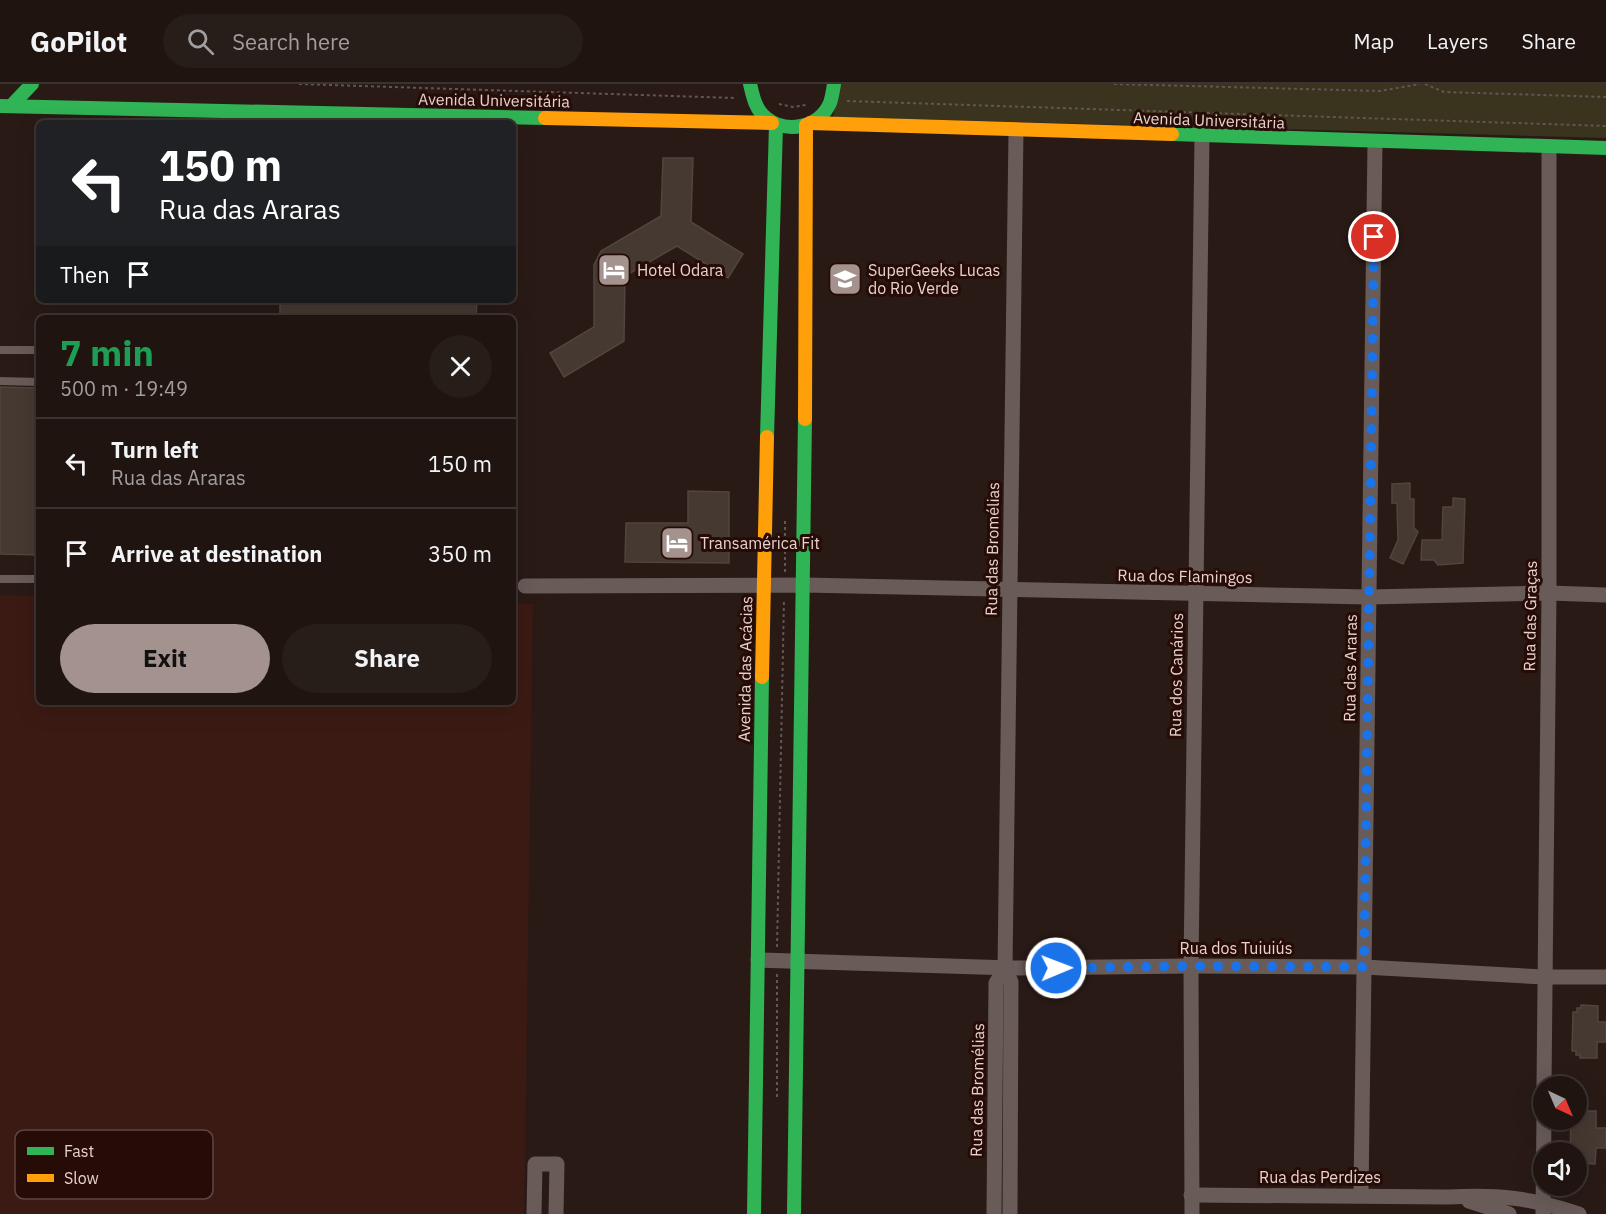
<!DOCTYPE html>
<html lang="en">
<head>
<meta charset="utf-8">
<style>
	:root { --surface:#1f1410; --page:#271d19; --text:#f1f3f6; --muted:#a19e9f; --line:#3c3330; --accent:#a4928e }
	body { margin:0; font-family:"IBM Plex Sans",sans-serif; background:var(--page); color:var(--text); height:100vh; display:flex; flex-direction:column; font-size:22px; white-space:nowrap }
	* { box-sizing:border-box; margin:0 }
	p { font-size:20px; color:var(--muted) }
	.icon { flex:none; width:33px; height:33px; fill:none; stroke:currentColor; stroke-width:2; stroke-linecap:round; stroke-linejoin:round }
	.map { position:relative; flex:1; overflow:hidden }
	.sheet { position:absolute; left:36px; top:231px; width:480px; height:390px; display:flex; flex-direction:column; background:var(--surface); border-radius:9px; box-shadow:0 6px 24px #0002,0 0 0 2px var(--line) }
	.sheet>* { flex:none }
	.banner { position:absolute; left:36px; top:36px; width:480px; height:183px; border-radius:9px; box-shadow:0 6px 24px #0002,0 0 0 2px var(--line); background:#202124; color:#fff; overflow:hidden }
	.needle { width:39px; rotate:136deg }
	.buttons { position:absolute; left:1533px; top:992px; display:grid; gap:12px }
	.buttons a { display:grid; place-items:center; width:54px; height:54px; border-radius:50%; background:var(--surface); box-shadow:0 6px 24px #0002,0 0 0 2px var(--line); font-size:30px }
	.pin { position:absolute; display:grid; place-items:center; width:51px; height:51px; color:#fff; margin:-26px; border:3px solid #fff; border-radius:50%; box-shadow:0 2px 6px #0007 }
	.me { position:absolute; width:66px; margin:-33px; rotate:89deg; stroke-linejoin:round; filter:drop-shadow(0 0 4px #0008) }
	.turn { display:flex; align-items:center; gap:21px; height:126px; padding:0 24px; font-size:27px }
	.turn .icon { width:78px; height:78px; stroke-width:2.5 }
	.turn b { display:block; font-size:42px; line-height:51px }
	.then { display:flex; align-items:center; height:57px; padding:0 24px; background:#0003; gap:12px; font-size:22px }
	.round { display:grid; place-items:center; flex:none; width:63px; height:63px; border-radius:32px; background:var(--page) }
	.summary { display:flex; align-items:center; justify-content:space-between; height:102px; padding:0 24px }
	h1 { font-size:36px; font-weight:800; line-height:45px; color:#1e9e55 }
	.action { display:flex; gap:12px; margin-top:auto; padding:12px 24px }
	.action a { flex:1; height:69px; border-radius:36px; background:var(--accent); color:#111; font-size:24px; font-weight:800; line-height:69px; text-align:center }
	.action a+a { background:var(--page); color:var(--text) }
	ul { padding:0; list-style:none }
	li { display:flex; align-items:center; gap:18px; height:90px; padding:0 24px; border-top:2px solid var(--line) }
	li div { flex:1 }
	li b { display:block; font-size:22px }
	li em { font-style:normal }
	header { display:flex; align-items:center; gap:36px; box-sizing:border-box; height:84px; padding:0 30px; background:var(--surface); border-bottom:2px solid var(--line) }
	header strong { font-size:28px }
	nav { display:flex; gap:33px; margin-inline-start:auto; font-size:21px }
	.search { width:420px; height:54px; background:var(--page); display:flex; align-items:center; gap:15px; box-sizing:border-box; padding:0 21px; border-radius:33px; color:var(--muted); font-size:22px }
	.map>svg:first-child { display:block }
	.built { fill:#3b1a13 }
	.green { fill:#3a331d }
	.building { fill:#463931; stroke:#50453f; stroke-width:1.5 }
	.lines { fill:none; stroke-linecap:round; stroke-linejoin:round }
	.path { stroke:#615653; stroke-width:2; stroke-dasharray:3 3; stroke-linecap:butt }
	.lane { stroke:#685b58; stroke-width:8 }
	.street { stroke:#685b58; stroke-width:15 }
	.fast { stroke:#30b455; stroke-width:14 }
	.slow { stroke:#ff9f0a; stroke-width:14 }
	.route { stroke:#1a73e8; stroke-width:10; stroke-dasharray:0 18 }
	.labels { text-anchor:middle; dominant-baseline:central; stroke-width:6; stroke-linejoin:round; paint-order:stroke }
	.street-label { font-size:16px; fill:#e7d3ce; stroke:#260b06 }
	.poi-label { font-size:16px; fill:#e7d3ce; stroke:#260b06; text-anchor:start }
	.key { fill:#260b06; stroke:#604742; stroke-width:1.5 }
	.key-label { font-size:16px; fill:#e7d3ce }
</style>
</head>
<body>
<header>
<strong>GoPilot</strong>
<div class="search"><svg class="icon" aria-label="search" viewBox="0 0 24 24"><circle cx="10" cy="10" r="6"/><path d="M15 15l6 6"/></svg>Search here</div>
<nav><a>Map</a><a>Layers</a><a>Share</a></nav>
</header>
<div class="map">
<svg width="1606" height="1130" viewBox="0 0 1606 1130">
	<rect width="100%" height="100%" fill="#291a16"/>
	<path class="built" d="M 0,511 L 39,512 L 39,618 L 513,618 L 513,519 L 533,520 L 524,1130 L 0,1130 Z"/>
	<path class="green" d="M 840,0 L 1606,0 L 1606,54 L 833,33 Z"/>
	<g class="building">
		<path d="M 663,74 L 693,74 L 691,138 L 743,170 L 728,194 L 677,162 L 625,192 L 624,257 L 564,293 L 550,269 L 594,243 L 594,181 L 601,167 L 661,132 Z"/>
		<path d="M 280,216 L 477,216 L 476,234 L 280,234 Z"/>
		<path d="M 0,303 L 39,304 L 39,471 L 0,470 Z"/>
		<path d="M 1410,399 L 1410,415 L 1414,415 L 1414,444 L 1418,448 L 1403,480 L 1390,474 L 1398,456 L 1397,419 L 1392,419 L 1392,400 Z"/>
		<path d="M 688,407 L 729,408 L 729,479 L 625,478 L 626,439 L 688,439 Z"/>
		<path d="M 1453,414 L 1465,415 L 1463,479 L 1438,481 L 1434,476 L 1421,476 L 1422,456 L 1442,456 L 1443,423 L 1453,423 Z"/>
		<path d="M 1581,921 L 1598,922 L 1598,938 L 1606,938 L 1606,958 L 1597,958 L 1597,974 L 1580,974 L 1580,971 L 1576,971 L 1576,967 L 1572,967 L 1573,928 L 1577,928 L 1577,924 L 1581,924 Z"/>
		<path d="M 1579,1027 L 1596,1027 L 1596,1044 L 1606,1044 L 1606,1064 L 1596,1064 L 1595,1080 L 1579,1079 L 1576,1068 L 1570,1068 L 1571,1035 L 1576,1035 Z"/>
	</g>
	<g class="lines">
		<g class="path">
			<path d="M 299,0 L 735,14"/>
			<path d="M 1114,0 L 1380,7 L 1420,0"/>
			<path d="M 1425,0 L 1444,8 L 1606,13"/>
			<path d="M 847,17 L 1606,42"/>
			<path d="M 779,20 L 793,23 L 806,21"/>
			<path d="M 785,488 L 785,437"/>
			<path d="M 777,863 L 784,515"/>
			<path d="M 777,890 L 777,1013"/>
		</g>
		<g class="lane">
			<path d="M 0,266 L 39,266"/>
			<path d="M 0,297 L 39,298"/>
			<path d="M 0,495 L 39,495"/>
		</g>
		<g class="street">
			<path d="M 525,502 L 804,501 L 1369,513 L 1549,509 L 1606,511"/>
			<path d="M 758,876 L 1011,884 L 1191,882 L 1364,883 L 1544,893 L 1606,893"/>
			<path d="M 1544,1002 L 1549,509 L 1549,63"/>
			<path d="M 1191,1111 L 1448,1113 C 1498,1110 1532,1114 1579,1130"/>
			<path d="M 1361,1111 L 1375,58"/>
			<path d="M 1469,1117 L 1509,1130"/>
			<path d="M 534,1130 L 535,1080 L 557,1080 L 556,1130"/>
			<path d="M 994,1130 L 996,899 L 1005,884"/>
			<path d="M 1010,1130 L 1011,898 L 1005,884 L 1016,46"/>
			<path d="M 1192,1130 L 1191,882 L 1202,52"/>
			<path d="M 1543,1130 L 1544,1032"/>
		</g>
		<g class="fast">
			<path d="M 750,0 C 753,12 755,25 766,34 C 786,50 819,44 830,19 C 832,13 833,6 834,0"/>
			<path d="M 0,22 L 545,34"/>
			<path d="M 11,22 L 32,0"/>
			<path d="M 1172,50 L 1606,64"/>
			<path d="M 767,353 L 776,41"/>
			<path d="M 754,1130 L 762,593"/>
			<path d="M 794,1130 L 805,335"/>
		</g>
		<g class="slow">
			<path d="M 545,34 L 772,39"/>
			<path d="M 810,39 L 1172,50"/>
			<path d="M 805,335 L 806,41"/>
			<path d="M 762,593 L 767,353"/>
		</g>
	</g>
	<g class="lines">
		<path class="route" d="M 1056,884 L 1191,882 L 1364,883 L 1374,153"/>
	</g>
	<defs>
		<symbol id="hotel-square" viewBox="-11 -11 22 22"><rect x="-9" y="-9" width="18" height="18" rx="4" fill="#a4928e" stroke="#260b06"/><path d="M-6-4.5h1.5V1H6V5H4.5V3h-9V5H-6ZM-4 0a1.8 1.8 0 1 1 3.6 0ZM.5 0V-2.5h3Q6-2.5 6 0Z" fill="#fff"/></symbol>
		<symbol id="school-square" viewBox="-11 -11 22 22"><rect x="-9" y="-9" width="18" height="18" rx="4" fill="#a4928e" stroke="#260b06"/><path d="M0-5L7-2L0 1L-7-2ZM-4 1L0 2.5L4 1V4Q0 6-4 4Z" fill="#fff"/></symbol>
	</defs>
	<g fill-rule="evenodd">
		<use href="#hotel-square" x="595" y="167" width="38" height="38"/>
		<use href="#school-square" x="826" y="176" width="38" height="38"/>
		<use href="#hotel-square" x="658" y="440" width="38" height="38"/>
	</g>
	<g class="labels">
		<g class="street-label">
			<text transform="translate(494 16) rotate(1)">Avenida Universitária</text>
			<text transform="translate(1209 36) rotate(2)">Avenida Universitária</text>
			<text transform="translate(992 465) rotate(-89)">Rua das Bromélias</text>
			<text transform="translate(1185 492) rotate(1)">Rua dos Flamingos</text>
			<text transform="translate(1530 532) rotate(-89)">Rua das Graças</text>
			<text transform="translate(1350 584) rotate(-89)">Rua das Araras</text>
			<text transform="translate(745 585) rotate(-89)">Avenida das Acácias</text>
			<text transform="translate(1176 591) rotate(-89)">Rua dos Canários</text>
			<text x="1236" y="864">Rua dos Tuiuiús</text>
			<text transform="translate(977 1006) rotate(-89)">Rua das Bromélias</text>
			<text x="1320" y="1093">Rua das Perdizes</text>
		</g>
		<g class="poi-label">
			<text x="637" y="186">Hotel Odara</text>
			<text x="868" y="186">SuperGeeks Lucas<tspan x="868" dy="18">do Rio Verde</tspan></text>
			<text x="700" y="459">Transamérica Fit</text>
		</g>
	</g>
	<rect x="15" y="1046" width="198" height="69" rx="9" class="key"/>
	<rect x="27" y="1063" width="27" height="8" fill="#30b455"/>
	<rect x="27" y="1090" width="27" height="8" fill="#ff9f0a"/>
	<g class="key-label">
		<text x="64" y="1073">Fast</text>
		<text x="64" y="1100">Slow</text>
	</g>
</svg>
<div class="buttons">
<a><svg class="needle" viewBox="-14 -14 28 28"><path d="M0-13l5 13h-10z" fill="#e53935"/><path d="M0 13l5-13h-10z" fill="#a19e9f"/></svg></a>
<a><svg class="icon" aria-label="sound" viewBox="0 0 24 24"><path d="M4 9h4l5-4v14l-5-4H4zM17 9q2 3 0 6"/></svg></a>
</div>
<div class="pin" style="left:1374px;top:153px;background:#d93025"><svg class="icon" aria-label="arrive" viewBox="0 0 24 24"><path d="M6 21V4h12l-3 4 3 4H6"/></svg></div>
<svg class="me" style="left:1056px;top:884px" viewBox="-20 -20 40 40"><circle r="17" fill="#1a73e8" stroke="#fff" stroke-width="3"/><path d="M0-11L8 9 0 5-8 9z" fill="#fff"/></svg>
<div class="banner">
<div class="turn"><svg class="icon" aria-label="left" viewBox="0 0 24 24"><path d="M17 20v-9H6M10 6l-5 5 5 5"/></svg><div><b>150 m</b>Rua das Araras</div></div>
<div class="then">Then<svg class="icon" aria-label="arrive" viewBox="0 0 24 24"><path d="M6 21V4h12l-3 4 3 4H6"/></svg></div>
</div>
<section class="sheet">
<div class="summary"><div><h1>7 min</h1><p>500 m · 19:49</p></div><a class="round"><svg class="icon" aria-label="close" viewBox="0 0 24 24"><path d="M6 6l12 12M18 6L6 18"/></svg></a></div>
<ul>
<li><svg class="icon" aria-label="left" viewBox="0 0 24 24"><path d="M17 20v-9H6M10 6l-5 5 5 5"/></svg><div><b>Turn left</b><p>Rua das Araras</p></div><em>150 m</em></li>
<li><svg class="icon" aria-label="arrive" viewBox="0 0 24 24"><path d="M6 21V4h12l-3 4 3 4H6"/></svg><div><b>Arrive at destination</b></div><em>350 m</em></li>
</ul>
<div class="action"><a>Exit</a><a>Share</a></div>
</section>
</div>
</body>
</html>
